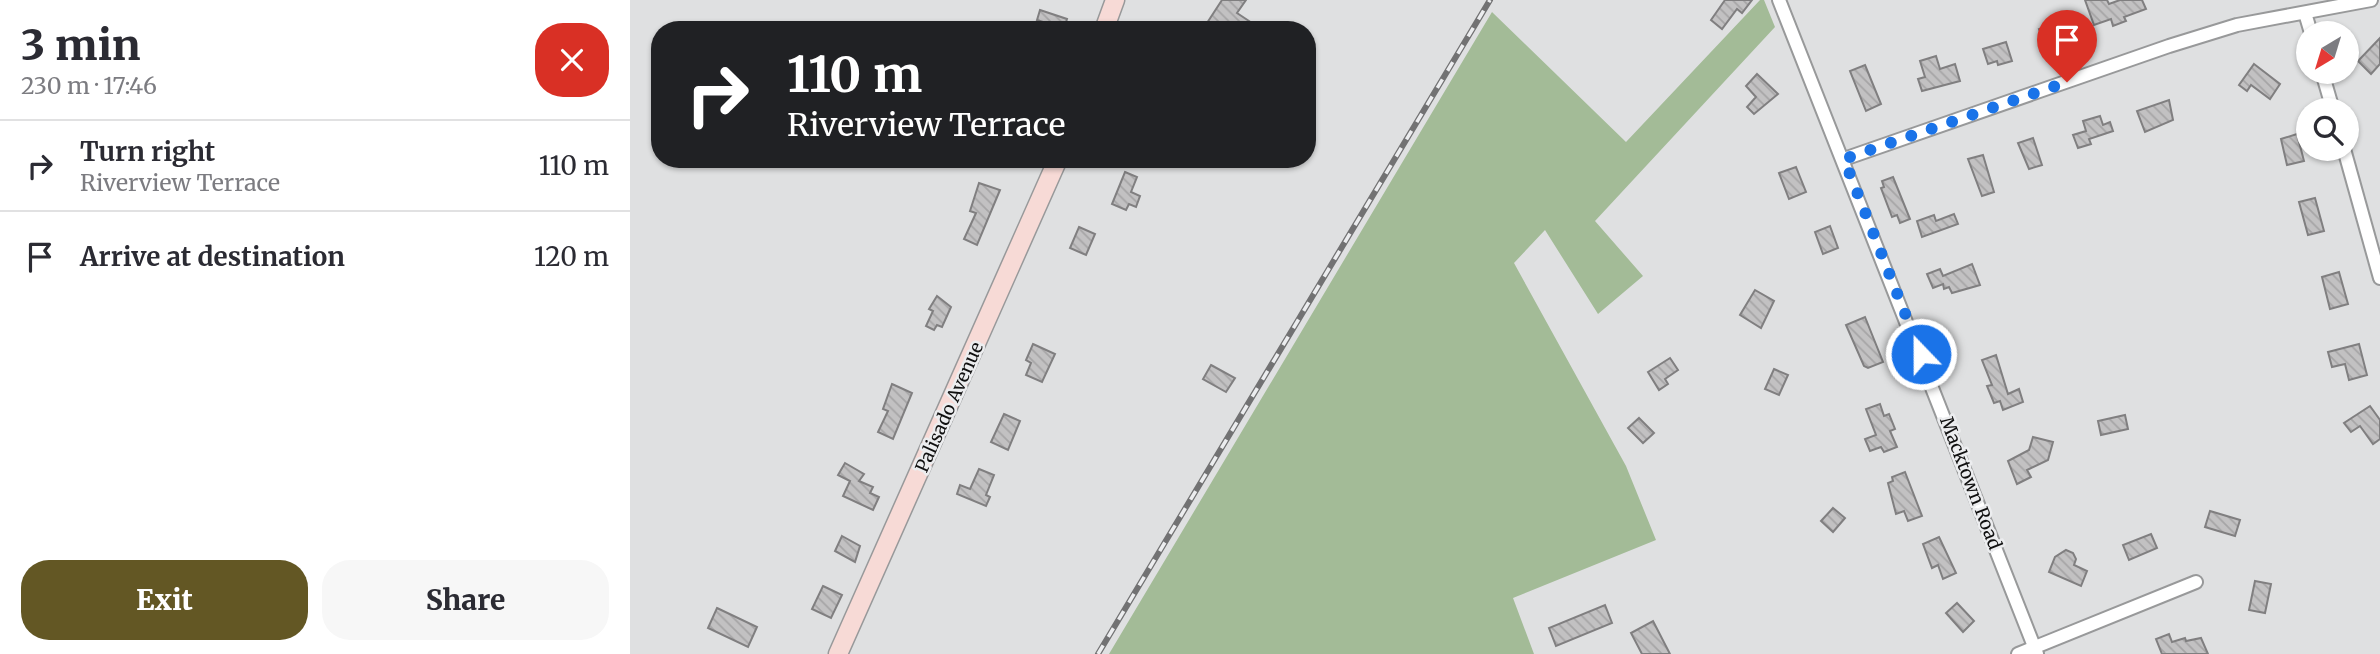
<!DOCTYPE html>
<html lang="en">
<head>
<meta charset="utf-8">
<style>
	:root { --surface:#fff; --page:#f7f7f7; --text:#2b2b33; --muted:#7c7c81; --line:#e1e1e2; --accent:#635724 }
	body { margin:0; font-family:Merriweather,serif; background:var(--page); color:var(--text); height:100vh; display:flex; flex-direction:column; font-size:26px; white-space:nowrap }
	* { box-sizing:border-box; margin:0 }
	p { font-size:23px; color:var(--muted) }
	.icon { flex:none; width:38px; height:38px; fill:none; stroke:currentColor; stroke-width:2; stroke-linecap:round; stroke-linejoin:round }
	.map { position:relative; flex:1; overflow:hidden }
	.panel { display:flex; flex-direction:column; background:var(--surface); width:630px }
	.panel>* { flex:none }
	.guide { position:absolute; left:21px; top:21px; width:665px; height:147px; border-radius:28px; box-shadow:0 2px 5px #0004; background:#202124; color:#fff; overflow:hidden }
	.needle { width:46px; rotate:218deg }
	.buttons { position:absolute; left:1666px; top:21px; display:grid; gap:14px }
	.buttons a { display:grid; place-items:center; width:63px; height:63px; border-radius:50%; background:var(--surface); box-shadow:0 2px 5px #0004; font-size:35px }
	.pin { position:absolute; display:grid; place-items:center; width:60px; height:60px; color:#fff; margin:-72px -30px; border-radius:50% 50% 50% 0; rotate:-45deg; box-shadow:0 0 7px #0007 }
	.pin .icon { rotate:45deg }
	.me { position:absolute; width:77px; margin:-38px; rotate:338deg; stroke-linejoin:round; filter:drop-shadow(0 0 5px #0008) }
	.turn { display:flex; align-items:center; gap:24px; height:147px; padding:0 21px; font-size:32px }
	.turn .icon { width:91px; height:91px; stroke-width:2.5 }
	.turn b { display:block; font-size:49px; line-height:60px }
	.round { display:grid; place-items:center; flex:none; width:74px; height:74px; border-radius:28px; background:var(--page) }
	.summary { display:flex; align-items:center; justify-content:space-between; height:119px; padding:0 21px }
	h1 { font-size:42px; font-weight:800; line-height:52px }
	.primary-button { display:flex; gap:14px; margin-top:auto; padding:14px 21px }
	.primary-button a { flex:1; height:80px; border-radius:28px; background:var(--accent); color:#fff; font-size:28px; font-weight:800; line-height:80px; text-align:center }
	.primary-button a+a { background:var(--page); color:var(--text) }
	ul { padding:0; list-style:none }
	li { display:flex; align-items:center; gap:21px; height:91px; padding:0 21px; border-top:2px solid var(--line) }
	li div { flex:1 }
	li b { display:block; font-size:26px }
	li em { font-style:normal }
	main { display:flex; flex:1; min-height:0 }
	.map>svg:first-child { display:block }
	.park { fill:#a3bb97 }
	.building { fill:url(#building-back-hatch); stroke:#807f80; stroke-width:2 }
	.lines { fill:none; stroke-linecap:round; stroke-linejoin:round }
	.street-casing { stroke:#98999a; stroke-width:16 }
	.secondary-casing { stroke:#98999a; stroke-width:21 }
	.street { stroke:#fff; stroke-width:12 }
	.secondary { stroke:#f7dad6; stroke-width:18 }
	.rail-casing { stroke:#727273; stroke-width:6 }
	.rail { stroke:#ecedef; stroke-width:3.5; stroke-dasharray:10; stroke-linecap:butt }
	.route { stroke:#1a73e8; stroke-width:12; stroke-dasharray:0 21.6 }
	.labels { text-anchor:middle; dominant-baseline:central; stroke-width:5; stroke-linejoin:round; paint-order:stroke }
	.street-label { font-size:18px; fill:#101010; stroke:#ecedef }
</style>
</head>
<body>
<main>
<section class="panel">
<div class="summary"><div><h1>3 min</h1><p>230 m · 17:46</p></div><a class="round" style="background:#d93025;color:#fff"><svg class="icon" aria-label="close" viewBox="0 0 24 24"><path d="M6 6l12 12M18 6L6 18"/></svg></a></div>
<ul>
<li><svg class="icon" aria-label="right" viewBox="0 0 24 24"><path d="M7 20v-9h11M14 6l5 5-5 5"/></svg><div><b>Turn right</b><p>Riverview Terrace</p></div><em>110 m</em></li>
<li><svg class="icon" aria-label="arrive" viewBox="0 0 24 24"><path d="M6 21V4h12l-3 4 3 4H6"/></svg><div><b>Arrive at destination</b></div><em>120 m</em></li>
</ul>
<div class="primary-button"><a>Exit</a><a>Share</a></div>
</section>
<div class="map">
<svg width="1750" height="654" viewBox="0 0 1750 654">
	<defs>
		<pattern id="building-back-hatch" width="6" height="6" patternUnits="userSpaceOnUse" patternTransform="scale(1.75)"><rect width="6" height="6" fill="#c2c1c2"/><path d="M-1 5l2 2M0 0l6 6M5-1l2 2" fill="none" stroke="#a6a5a6"/></pattern>
	</defs>
	<rect width="100%" height="100%" fill="#dfe0e1"/>
	<path class="park" d="M 1130,0 L 1134,0 L 1145,27 L 965,221 L 1013,276 L 968,314 L 915,230 L 884,263 L 996,466 L 1026,540 L 883,598 L 904,654 L 479,654 L 862,12 L 996,142 Z"/>
	<g class="building">
		<path d="M 592,0 L 616,0 L 607,13 L 622,23 L 618,30 L 587,30 L 577,23 Z"/>
		<path d="M 1095,0 L 1122,0 L 1112,13 L 1107,9 L 1092,29 L 1081,20 Z"/>
		<path d="M 1455,0 L 1477,0 L 1479,4 L 1490,0 L 1512,0 L 1516,9 L 1494,17 L 1496,21 L 1483,26 L 1481,19 L 1464,25 Z"/>
		<path d="M 410,10 L 437,19 L 434,29 L 407,20 Z"/>
		<path d="M 1435,20 L 1441,35 L 1415,45 L 1409,29 Z"/>
		<path d="M 1750,38 L 1750,64 L 1741,74 L 1728,61 Z"/>
		<path d="M 1376,42 L 1382,61 L 1368,65 L 1367,61 L 1358,64 L 1353,49 Z"/>
		<path d="M 1306,56 L 1310,69 L 1325,64 L 1330,81 L 1292,91 L 1288,79 L 1295,77 L 1290,61 Z"/>
		<path d="M 1624,64 L 1650,84 L 1640,99 L 1621,85 L 1617,91 L 1609,85 Z"/>
		<path d="M 1235,65 L 1251,104 L 1236,111 L 1220,71 Z"/>
		<path d="M 1127,74 L 1148,94 L 1124,114 L 1117,107 L 1126,97 L 1116,86 Z"/>
		<path d="M 1539,100 L 1543,120 L 1515,132 L 1507,111 Z"/>
		<path d="M 1470,116 L 1473,125 L 1480,122 L 1483,131 L 1459,139 L 1461,144 L 1448,148 L 1443,135 L 1456,131 L 1453,121 Z"/>
		<path d="M 1667,134 L 1674,161 L 1657,165 L 1651,139 Z"/>
		<path d="M 1403,138 L 1412,165 L 1399,169 L 1388,143 Z"/>
		<path d="M 1353,155 L 1364,192 L 1352,196 L 1338,159 Z"/>
		<path d="M 1166,167 L 1176,192 L 1159,199 L 1149,173 Z"/>
		<path d="M 495,172 L 507,177 L 501,192 L 510,196 L 506,207 L 499,204 L 496,210 L 482,204 Z"/>
		<path d="M 1263,177 L 1280,219 L 1270,223 L 1267,215 L 1262,217 L 1251,188 L 1254,187 L 1252,181 Z"/>
		<path d="M 349,183 L 370,190 L 347,245 L 334,239 L 346,213 L 340,211 Z"/>
		<path d="M 1685,198 L 1694,231 L 1678,235 L 1669,202 Z"/>
		<path d="M 1324,214 L 1328,224 L 1292,237 L 1287,221 L 1304,215 L 1306,221 Z"/>
		<path d="M 1200,226 L 1208,248 L 1193,254 L 1185,232 Z"/>
		<path d="M 449,227 L 465,234 L 456,255 L 440,248 Z"/>
		<path d="M 1342,264 L 1350,285 L 1322,293 L 1319,287 L 1314,289 L 1313,284 L 1303,288 L 1297,274 L 1310,269 L 1313,276 Z"/>
		<path d="M 1709,272 L 1718,304 L 1700,309 L 1692,277 Z"/>
		<path d="M 1125,290 L 1144,301 L 1131,328 L 1110,315 Z"/>
		<path d="M 307,296 L 321,307 L 312,327 L 307,325 L 304,330 L 296,326 L 303,311 L 299,309 Z"/>
		<path d="M 1235,317 L 1253,362 L 1238,368 L 1234,366 L 1216,325 Z"/>
		<path d="M 403,344 L 425,354 L 412,382 L 396,375 L 401,363 L 396,360 Z"/>
		<path d="M 1729,344 L 1737,375 L 1719,380 L 1715,364 L 1702,367 L 1698,352 Z"/>
		<path d="M 1366,355 L 1378,394 L 1389,389 L 1393,402 L 1373,410 L 1370,401 L 1364,403 L 1357,386 L 1362,385 L 1352,360 Z"/>
		<path d="M 1040,358 L 1048,370 L 1035,379 L 1038,384 L 1029,390 L 1018,372 Z"/>
		<path d="M 581,365 L 605,378 L 596,392 L 573,379 Z"/>
		<path d="M 1144,369 L 1158,375 L 1149,395 L 1135,389 Z"/>
		<path d="M 262,384 L 282,393 L 263,439 L 248,432 L 258,411 L 253,409 Z"/>
		<path d="M 1250,404 L 1254,416 L 1259,414 L 1265,429 L 1260,431 L 1267,447 L 1254,452 L 1251,447 L 1240,451 L 1235,439 L 1246,435 L 1236,409 Z"/>
		<path d="M 1740,406 L 1750,420 L 1750,439 L 1743,444 L 1730,426 L 1721,432 L 1714,423 Z"/>
		<path d="M 374,414 L 390,421 L 378,450 L 361,442 Z"/>
		<path d="M 1495,415 L 1498,429 L 1471,435 L 1468,421 Z"/>
		<path d="M 1009,418 L 1024,433 L 1013,443 L 998,428 Z"/>
		<path d="M 1403,437 L 1423,442 L 1418,460 L 1397,470 L 1401,477 L 1387,484 L 1378,461 L 1399,450 Z"/>
		<path d="M 215,463 L 234,474 L 229,481 L 243,487 L 240,493 L 249,497 L 243,510 L 213,496 L 220,481 L 208,475 Z"/>
		<path d="M 349,469 L 364,475 L 356,495 L 360,497 L 356,506 L 327,494 L 330,485 L 340,489 Z"/>
		<path d="M 1275,472 L 1292,516 L 1278,521 L 1274,511 L 1266,514 L 1258,483 L 1263,481 L 1262,477 Z"/>
		<path d="M 1203,508 L 1215,518 L 1203,532 L 1191,521 Z"/>
		<path d="M 1580,511 L 1610,520 L 1605,536 L 1575,527 Z"/>
		<path d="M 1521,534 L 1527,548 L 1499,560 L 1493,545 Z"/>
		<path d="M 212,536 L 230,546 L 225,562 L 205,551 Z"/>
		<path d="M 1309,537 L 1326,573 L 1313,579 L 1308,565 L 1302,568 L 1293,544 Z"/>
		<path d="M 1436,550 L 1443,553 L 1446,559 L 1444,565 L 1457,571 L 1451,586 L 1419,572 L 1425,557 Z"/>
		<path d="M 1625,581 L 1641,584 L 1635,613 L 1619,610 Z"/>
		<path d="M 193,586 L 212,595 L 201,618 L 182,609 Z"/>
		<path d="M 1327,603 L 1344,621 L 1333,632 L 1316,613 Z"/>
		<path d="M 975,605 L 982,623 L 926,646 L 919,628 Z"/>
		<path d="M 87,608 L 127,627 L 118,647 L 78,628 Z"/>
		<path d="M 1023,621 L 1040,654 L 1012,654 L 1001,633 Z"/>
		<path d="M 1539,634 L 1542,642 L 1555,638 L 1556,641 L 1571,638 L 1578,654 L 1532,654 L 1526,639 Z"/>
	</g>
	<g class="lines">
		<defs>
			<g id="street">
				<path d="M 1149,0 L 1407,654"/>
				<path d="M 1675,13 L 1681,33"/>
				<path d="M 1692,72 L 1703,110"/>
				<path d="M 1714,149 L 1750,278"/>
				<path d="M 1214,159 L 1539,46 L 1607,25 L 1741,0"/>
				<path d="M 1388,654 L 1566,582"/>
			</g>
			<g id="secondary">
				<path d="M 474,30 L 485,0"/>
				<path d="M 208,654 L 428,159"/>
			</g>
		</defs>
		<use href="#street" class="street-casing"/>
		<use href="#secondary" class="secondary-casing"/>
		<use href="#street" class="street"/>
		<use href="#secondary" class="secondary"/>
		<defs>
			<path id="rail" d="M 468,654 L 860,0"/>
		</defs>
		<use href="#rail" class="rail-casing"/>
		<use href="#rail" class="rail"/>
	</g>
	<g class="lines">
		<path class="route" d="M 1291,354 L 1214,159 L 1437,82"/>
	</g>
	<g class="labels">
		<g class="street-label">
			<text transform="translate(319 407) rotate(-66)">Palisado Avenue</text>
			<text transform="translate(1341 483) rotate(69)">Macktown Road</text>
		</g>
	</g>
</svg>
<div class="buttons">
<a><svg class="needle" viewBox="-14 -14 28 28"><path d="M0-13l5 13h-10z" fill="#e53935"/><path d="M0 13l5-13h-10z" fill="#7c7c81"/></svg></a>
<a><svg class="icon" aria-label="search" viewBox="0 0 24 24"><circle cx="10" cy="10" r="6"/><path d="M15 15l6 6"/></svg></a>
</div>
<div class="pin" style="left:1437px;top:82px;background:#d93025"><svg class="icon" aria-label="arrive" viewBox="0 0 24 24"><path d="M6 21V4h12l-3 4 3 4H6"/></svg></div>
<svg class="me" style="left:1291px;top:354px" viewBox="-20 -20 40 40"><circle r="17" fill="#1a73e8" stroke="#fff" stroke-width="3"/><path d="M0-11L8 9 0 5-8 9z" fill="#fff"/></svg>
<div class="guide">
<div class="turn"><svg class="icon" aria-label="right" viewBox="0 0 24 24"><path d="M7 20v-9h11M14 6l5 5-5 5"/></svg><div><b>110 m</b>Riverview Terrace</div></div>
</div>
</div>
</main>
</body>
</html>
